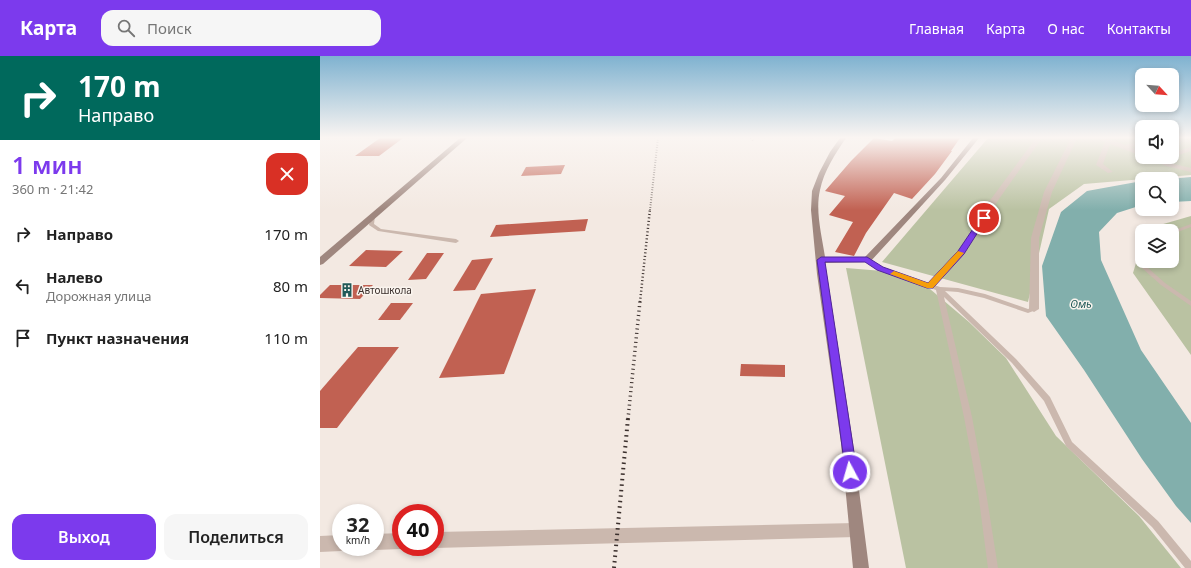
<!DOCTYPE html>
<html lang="ru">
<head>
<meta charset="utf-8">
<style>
	:root { --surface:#fff; --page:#f6f6f6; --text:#222; --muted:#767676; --accent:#7c3aed }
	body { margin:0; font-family:"Noto Sans",sans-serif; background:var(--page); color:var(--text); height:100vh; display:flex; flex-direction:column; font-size:15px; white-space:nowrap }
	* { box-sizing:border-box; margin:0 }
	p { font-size:13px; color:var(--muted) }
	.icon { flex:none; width:22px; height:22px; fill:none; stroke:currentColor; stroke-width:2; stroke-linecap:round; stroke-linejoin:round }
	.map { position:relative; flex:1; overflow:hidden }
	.details { display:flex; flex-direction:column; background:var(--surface); width:320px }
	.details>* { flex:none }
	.banner { background:#00695c; color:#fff; overflow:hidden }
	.needle { width:26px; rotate:116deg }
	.buttons { position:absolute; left:815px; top:12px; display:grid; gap:8px }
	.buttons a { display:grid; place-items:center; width:44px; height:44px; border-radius:8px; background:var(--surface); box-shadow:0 2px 6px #0003; font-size:20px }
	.speed { position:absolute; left:12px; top:448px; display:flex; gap:8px; font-size:20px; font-weight:700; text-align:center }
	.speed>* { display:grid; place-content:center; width:52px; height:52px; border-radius:50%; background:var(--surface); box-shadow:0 2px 6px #0003; line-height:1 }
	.speed small { font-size:10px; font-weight:400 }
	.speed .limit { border:6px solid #d22; background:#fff; color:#111 }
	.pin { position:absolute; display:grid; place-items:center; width:34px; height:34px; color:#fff; margin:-17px; border:2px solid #fff; border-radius:50%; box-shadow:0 1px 4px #0007 }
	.me { position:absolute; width:44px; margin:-22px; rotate:354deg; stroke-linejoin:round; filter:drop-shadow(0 0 3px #0008) }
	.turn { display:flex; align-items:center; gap:14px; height:84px; padding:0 12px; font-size:18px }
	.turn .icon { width:52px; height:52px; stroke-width:2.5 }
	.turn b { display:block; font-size:28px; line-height:34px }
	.round { display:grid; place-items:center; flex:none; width:42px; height:42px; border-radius:12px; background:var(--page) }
	.headline { display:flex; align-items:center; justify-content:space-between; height:68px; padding:0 12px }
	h1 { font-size:24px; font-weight:600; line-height:30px; color:var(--accent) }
	.cta { display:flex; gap:8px; margin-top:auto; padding:8px 12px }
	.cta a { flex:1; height:46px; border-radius:12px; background:var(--accent); color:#fff; font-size:16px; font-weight:600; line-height:46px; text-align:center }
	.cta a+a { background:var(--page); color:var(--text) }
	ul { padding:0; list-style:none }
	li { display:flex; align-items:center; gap:12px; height:52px; padding:0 12px }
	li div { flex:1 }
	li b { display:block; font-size:15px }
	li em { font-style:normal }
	header { display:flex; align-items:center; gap:24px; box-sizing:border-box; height:56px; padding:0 20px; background:var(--accent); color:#fff }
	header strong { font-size:19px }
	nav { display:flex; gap:22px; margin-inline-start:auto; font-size:14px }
	.search { width:280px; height:36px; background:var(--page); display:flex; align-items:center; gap:10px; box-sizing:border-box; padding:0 14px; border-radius:12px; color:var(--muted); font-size:15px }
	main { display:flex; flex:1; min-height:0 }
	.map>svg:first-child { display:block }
	.green { fill:#bac2a2 }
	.water { fill:#82afac }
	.building { fill:#c16152 }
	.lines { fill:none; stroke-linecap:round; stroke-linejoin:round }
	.lane { fill:#cbb8ae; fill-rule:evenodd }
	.street { fill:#cbb8ae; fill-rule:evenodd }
	.secondary { fill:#9f877f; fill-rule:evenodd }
	.rail-far3 { stroke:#3a2f2c; stroke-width:2; stroke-dasharray:0.5 2; stroke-linecap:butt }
	.rail-far2 { stroke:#3a2f2c; stroke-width:2.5; stroke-dasharray:1 2.5; stroke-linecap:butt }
	.rail-far1 { stroke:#3a2f2c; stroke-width:3.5; stroke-dasharray:1 3.5; stroke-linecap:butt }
	.rail { stroke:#3a2f2c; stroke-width:4; stroke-dasharray:1.5 4; stroke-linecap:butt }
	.route { fill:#7c3aed; stroke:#51269a }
	.slow { fill:#f59e0b }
	.labels { text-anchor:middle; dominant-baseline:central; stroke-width:3; stroke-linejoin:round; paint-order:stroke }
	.poi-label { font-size:10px; fill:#3a2f2c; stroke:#faf4ee; text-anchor:start }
	.water-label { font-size:11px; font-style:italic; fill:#225a58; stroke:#faf4ee }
</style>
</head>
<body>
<header>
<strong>Карта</strong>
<div class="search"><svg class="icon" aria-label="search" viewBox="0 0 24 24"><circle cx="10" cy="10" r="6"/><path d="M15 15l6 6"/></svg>Поиск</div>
<nav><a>Главная</a><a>Карта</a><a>О нас</a><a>Контакты</a></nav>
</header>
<main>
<section class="details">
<div class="banner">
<div class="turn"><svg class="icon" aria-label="right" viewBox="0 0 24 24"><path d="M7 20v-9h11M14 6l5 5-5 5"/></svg><div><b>170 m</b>Направо</div></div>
</div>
<div class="headline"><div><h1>1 мин</h1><p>360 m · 21:42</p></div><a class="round" style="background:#d93025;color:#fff"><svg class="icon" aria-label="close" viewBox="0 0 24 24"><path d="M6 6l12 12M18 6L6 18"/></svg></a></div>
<ul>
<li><svg class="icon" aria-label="right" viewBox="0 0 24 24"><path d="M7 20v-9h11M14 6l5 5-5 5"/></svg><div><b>Направо</b></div><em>170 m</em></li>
<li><svg class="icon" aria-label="left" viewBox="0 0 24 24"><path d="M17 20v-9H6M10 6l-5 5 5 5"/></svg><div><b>Налево</b><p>Дорожная улица</p></div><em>80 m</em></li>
<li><svg class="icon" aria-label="arrive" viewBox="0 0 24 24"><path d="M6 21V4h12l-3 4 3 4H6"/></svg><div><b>Пункт назначения</b></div><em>110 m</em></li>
</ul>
<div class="cta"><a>Выход</a><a>Поделиться</a></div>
</section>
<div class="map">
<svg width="871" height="512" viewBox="0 0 871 512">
	<rect width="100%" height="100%" fill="#f3e9e2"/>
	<g class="green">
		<path d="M 668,82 L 822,82 L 822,101 L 852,101 L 852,82 L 871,82 L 871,119 L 764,128 L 729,153 L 708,246 L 562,206 Z"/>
		<path d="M 871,160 L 871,299 L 813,217 L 822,187 L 822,205 L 852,205 L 852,175 L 826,175 L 826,173 Z"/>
		<path d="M 526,212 L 575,216 L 610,233 L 649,266 L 686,302 L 736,380 L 819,460 L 861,512 L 586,512 Z"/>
	</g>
	<g class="water">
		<path d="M 871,121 L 871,145 L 852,146 L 852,123 L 849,123 Z"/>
		<path d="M 822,125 L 822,149 L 797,157 L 779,176 L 781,204 L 821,294 L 871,367 L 871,467 L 856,450 L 822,403 L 764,314 L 726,260 L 722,210 L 741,156 L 767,135 Z"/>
	</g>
	<g class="building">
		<path d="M 60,82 L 83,82 L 59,100 L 35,100 Z"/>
		<path d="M 554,82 L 572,85 L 575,82 L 640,82 L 631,95 L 632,95 L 615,118 L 592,143 L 574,137 L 546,177 L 534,200 L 515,196 L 533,166 L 509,159 L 525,140 L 505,135 L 531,105 Z"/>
		<path d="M 245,109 L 241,118 L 201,120 L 206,111 Z"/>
		<path d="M 268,163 L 265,175 L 170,181 L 176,169 Z"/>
		<path d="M 46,194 L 83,195 L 66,211 L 29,210 Z"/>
		<path d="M 107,197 L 124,197 L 106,223 L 88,224 Z"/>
		<path d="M 173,202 L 155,234 L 133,235 L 152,204 Z"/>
		<path d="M 10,229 L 53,229 L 40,243 L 0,242 L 0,239 Z"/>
		<path d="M 216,233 L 184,318 L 119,322 L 161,238 Z"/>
		<path d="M 71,247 L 93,247 L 80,264 L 58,264 Z"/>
		<path d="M 38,291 L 79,291 L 17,372 L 0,372 L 0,335 Z"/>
		<path d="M 421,308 L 465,309 L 465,321 L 420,320 Z"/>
	</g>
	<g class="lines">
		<g class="lane">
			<path d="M 51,159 L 55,159 L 55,160 L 54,168 L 61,173 L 136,183 L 139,185 L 136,187 L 58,175 L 49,169 Z"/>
			<path d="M 871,168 L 871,171 L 852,178 L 852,175 Z"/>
			<path d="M 547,202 L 562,211 L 620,231 L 638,232 L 665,238 L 708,253 L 714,251 L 716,252 L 717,253 L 716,254 L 708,257 L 664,242 L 638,236 L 625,235 L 696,303 L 730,341 L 752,386 L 838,465 L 871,505 L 871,512 L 865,512 L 832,471 L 746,390 L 724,345 L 692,307 L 624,241 L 652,361 L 666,436 L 678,512 L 668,512 L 658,436 L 644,361 L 616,234 L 558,213 L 545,205 L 544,204 L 545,203 Z"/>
			<path d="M 828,205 L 834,205 L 827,211 L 845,227 L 871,245 L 871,250 L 841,229 L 822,212 L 821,211 Z"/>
		</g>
		<g class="street">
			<path d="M 716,82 L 722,82 L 679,143 L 644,199 L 613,232 L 607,232 L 605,230 L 607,228 L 638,195 L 671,143 Z"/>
			<path d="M 751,82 L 757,82 L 732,136 L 719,182 L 719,253 L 714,256 L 709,253 L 711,182 L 724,136 Z"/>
			<path d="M 778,82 L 786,82 L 805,89 L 822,85 L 822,89 L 811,91 L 822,96 L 822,100 L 790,88 L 783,108 L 793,116 L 788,117 L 776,109 L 785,86 Z"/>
			<path d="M 871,91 L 871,95 L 852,101 L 852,97 Z"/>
			<path d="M 825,101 L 834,101 L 850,107 L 871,112 L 871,116 L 846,110 Z"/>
			<path d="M 536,467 L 541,469 L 543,474 L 541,479 L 536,481 L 115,492 L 114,491 L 115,491 L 115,476 Z"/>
			<path d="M 81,477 L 81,491 L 85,491 L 81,493 L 55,494 L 50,491 L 55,491 L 55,478 Z"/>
			<path d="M 21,479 L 21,491 L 27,491 L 26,492 L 21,495 L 0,496 L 0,480 Z"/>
		</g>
		<g class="secondary">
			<path d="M 140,82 L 147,82 L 3,208 L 0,209 L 0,201 Z"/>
			<path d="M 520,82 L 526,82 C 515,98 504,115 500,134 C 495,155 502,180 505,201 L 545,201 L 621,122 L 653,82 L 659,82 L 625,124 L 550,206 L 505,207 L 533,387 L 549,512 L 533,512 L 521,387 L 497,218 L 491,154 L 492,135 L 499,117 L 510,96 Z"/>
		</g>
		<g class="rail-far3">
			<path d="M 431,82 L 433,85"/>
			<path d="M 330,154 L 338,82"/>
		</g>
		<path class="rail-far2" d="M 320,246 L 330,153"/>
		<path class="rail-far1" d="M 308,363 L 320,245"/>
		<path class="rail" d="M 294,512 L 308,362"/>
	</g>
	<linearGradient id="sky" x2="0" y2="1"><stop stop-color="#7fb2d0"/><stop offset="0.53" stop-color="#faf5f2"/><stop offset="1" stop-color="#faf5f2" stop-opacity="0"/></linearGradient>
	<rect width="871" height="154" fill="url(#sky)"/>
	<path class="route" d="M 664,160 L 667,162 L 644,198 L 613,232 L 607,232 L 557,214 L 545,206 L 505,206 L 537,416 L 535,420 L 530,421 L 526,420 L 497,204 L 501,201 L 547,201 L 563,211 L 608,227 L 638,195 L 661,161 Z"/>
	<path class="slow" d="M 638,195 L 644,197 L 613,232 L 607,232 L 570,218 L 574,215 L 608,227 Z"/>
	<defs>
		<symbol id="building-bare" viewBox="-9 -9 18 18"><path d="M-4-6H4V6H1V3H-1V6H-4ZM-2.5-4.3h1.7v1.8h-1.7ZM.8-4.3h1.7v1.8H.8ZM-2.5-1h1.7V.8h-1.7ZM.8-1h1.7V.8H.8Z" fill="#225a58" stroke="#faf4ee" stroke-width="2.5" paint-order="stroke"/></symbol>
	</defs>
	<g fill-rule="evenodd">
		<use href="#building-bare" x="17" y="224" width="20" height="20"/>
	</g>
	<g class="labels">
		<g class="poi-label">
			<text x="38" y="234">Автошкола</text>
		</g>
		<g class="water-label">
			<text x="761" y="247">Омь</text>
		</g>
	</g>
</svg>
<div class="buttons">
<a><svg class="needle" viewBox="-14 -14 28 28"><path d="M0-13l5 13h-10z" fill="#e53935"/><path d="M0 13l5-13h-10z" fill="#767676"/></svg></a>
<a><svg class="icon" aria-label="sound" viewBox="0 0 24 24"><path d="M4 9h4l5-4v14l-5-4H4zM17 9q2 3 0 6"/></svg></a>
<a><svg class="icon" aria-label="search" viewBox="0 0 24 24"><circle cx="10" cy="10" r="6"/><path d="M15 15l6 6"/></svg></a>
<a><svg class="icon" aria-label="layers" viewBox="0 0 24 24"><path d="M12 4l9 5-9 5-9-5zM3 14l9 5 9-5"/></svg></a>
</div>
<div class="speed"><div>32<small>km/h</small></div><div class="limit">40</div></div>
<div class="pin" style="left:664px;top:162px;background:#d93025"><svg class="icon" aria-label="arrive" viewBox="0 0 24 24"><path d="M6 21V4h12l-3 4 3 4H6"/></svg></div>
<svg class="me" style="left:530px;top:416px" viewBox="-20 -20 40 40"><circle r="17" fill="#7c3aed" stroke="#fff" stroke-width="3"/><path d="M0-11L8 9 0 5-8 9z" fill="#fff"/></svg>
</div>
</main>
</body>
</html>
